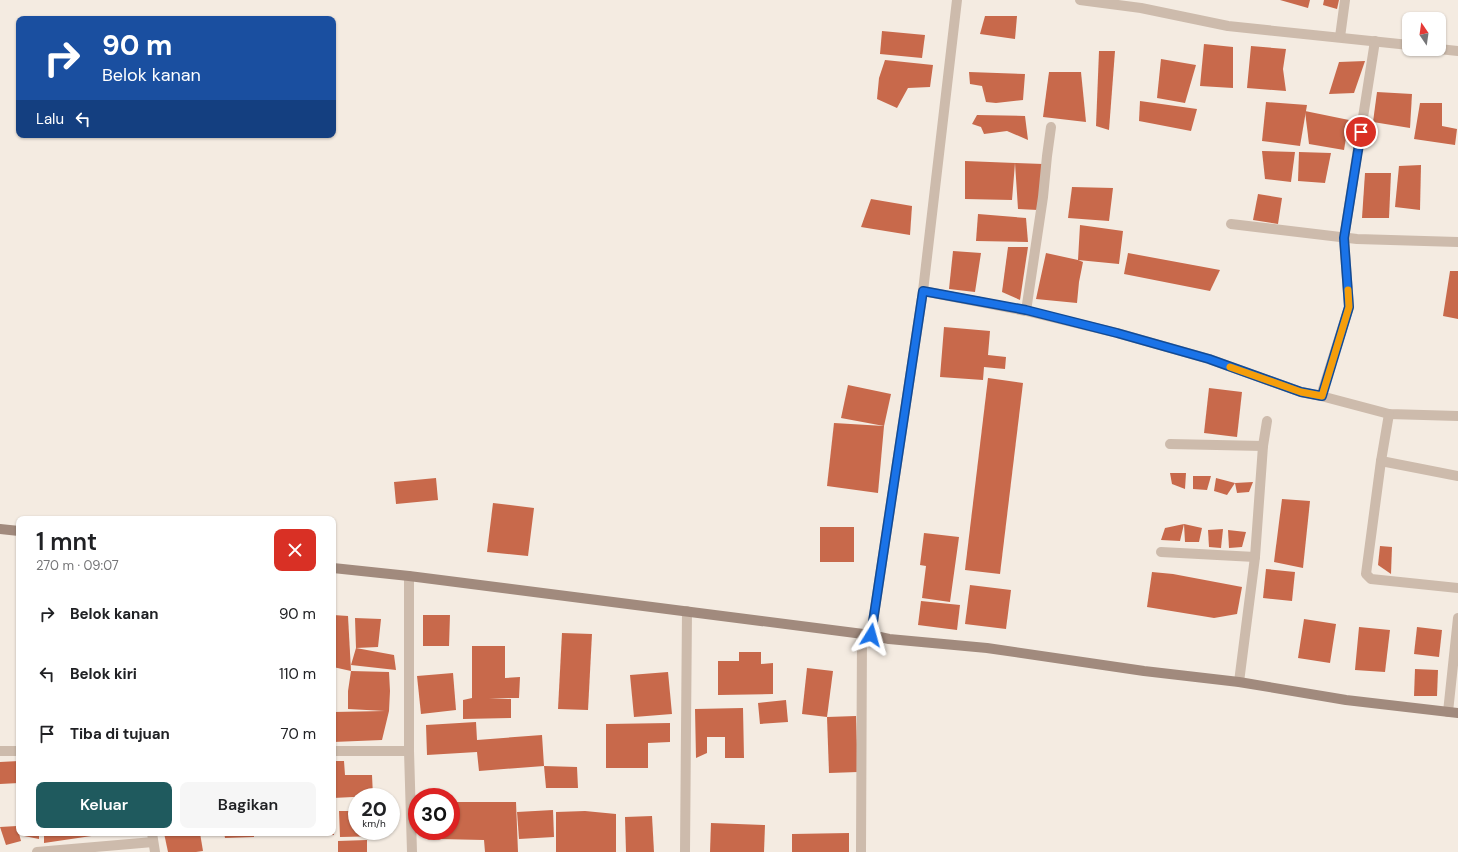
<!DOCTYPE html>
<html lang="id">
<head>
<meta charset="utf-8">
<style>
	:root { --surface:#fff; --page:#f6f6f6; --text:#202124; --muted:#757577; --accent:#1f5a5e }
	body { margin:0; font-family:"DM Sans",sans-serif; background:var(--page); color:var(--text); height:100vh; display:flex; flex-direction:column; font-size:15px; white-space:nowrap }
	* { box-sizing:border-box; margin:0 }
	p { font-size:13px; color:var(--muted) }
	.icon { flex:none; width:22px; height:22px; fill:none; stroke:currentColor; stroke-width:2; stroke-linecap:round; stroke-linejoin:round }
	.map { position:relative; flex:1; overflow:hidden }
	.side { position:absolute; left:16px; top:516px; width:320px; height:320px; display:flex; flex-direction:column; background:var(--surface); border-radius:8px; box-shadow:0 1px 3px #0004 }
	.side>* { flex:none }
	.banner { position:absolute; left:16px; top:16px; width:320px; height:122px; border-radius:8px; box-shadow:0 1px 3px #0004; background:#1a4fa0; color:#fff; overflow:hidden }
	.needle { width:26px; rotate:347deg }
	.fabs { position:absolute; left:1402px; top:12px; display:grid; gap:8px }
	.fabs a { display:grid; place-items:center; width:44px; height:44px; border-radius:8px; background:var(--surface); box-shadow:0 1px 3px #0004; font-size:20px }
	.speed { position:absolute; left:348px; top:788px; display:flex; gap:8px; font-size:20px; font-weight:700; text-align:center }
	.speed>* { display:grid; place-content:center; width:52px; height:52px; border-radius:50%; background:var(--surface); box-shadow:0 1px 3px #0004; line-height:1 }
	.speed small { font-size:10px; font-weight:400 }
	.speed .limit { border:6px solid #d22; background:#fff; color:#111 }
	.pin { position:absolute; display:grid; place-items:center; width:34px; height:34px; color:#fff; margin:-17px; border:2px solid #fff; border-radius:50%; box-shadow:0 1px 4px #0007 }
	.me { position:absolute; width:44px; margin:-22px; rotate:8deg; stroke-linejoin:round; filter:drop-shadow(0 0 3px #0008) }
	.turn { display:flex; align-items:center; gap:14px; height:84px; padding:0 20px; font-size:18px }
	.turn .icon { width:52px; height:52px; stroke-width:2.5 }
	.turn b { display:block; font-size:28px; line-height:34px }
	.then { display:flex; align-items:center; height:38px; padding:0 20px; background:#0003; gap:8px; font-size:15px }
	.round { display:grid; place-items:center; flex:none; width:42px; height:42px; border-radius:8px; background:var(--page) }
	.overview { display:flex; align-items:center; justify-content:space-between; height:68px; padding:0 20px }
	h1 { font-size:24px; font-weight:600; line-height:30px }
	.cta { display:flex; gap:8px; margin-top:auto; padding:8px 20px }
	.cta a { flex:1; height:46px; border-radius:8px; background:var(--accent); color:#fff; font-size:16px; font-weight:600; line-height:46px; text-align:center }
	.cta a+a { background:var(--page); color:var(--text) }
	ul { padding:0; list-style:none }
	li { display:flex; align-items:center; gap:12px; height:60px; padding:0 20px }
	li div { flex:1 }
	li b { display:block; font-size:15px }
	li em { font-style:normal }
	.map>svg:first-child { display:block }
	.building { fill:#c8694b }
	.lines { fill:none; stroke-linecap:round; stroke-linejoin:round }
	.minor { stroke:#cdbbac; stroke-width:10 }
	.secondary { stroke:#a18a7d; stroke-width:10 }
	.route-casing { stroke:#114b97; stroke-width:10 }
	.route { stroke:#1a73e8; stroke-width:7 }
	.slow { stroke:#f59e0b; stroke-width:7 }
</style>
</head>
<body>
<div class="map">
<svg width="1458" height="852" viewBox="0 0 1458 852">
	<rect width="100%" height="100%" fill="#f4ebe1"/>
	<g class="building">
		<path d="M 1280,0 L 1310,0 L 1308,8 Z"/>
		<path d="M 1324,0 L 1339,0 L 1337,9 L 1323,5 Z"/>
		<path d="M 985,16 L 1017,16 L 1015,39 L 980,34 Z"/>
		<path d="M 882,31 L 925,35 L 922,58 L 880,54 Z"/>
		<path d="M 1204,44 L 1233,47 L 1233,88 L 1200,86 Z"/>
		<path d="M 1251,46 L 1286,49 L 1283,69 L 1286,91 L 1247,88 Z"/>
		<path d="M 1099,51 L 1115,51 L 1109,130 L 1096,126 Z"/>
		<path d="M 1161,59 L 1196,65 L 1185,103 L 1157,98 Z"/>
		<path d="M 885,60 L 933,65 L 930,87 L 908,88 L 897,108 L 877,99 L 879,78 Z"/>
		<path d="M 1365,61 L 1354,93 L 1329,94 L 1339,62 Z"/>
		<path d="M 969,72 L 1025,74 L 1023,100 L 996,103 L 986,102 L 982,86 L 970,84 Z"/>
		<path d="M 1049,72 L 1081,72 L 1086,122 L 1043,117 Z"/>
		<path d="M 1377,92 L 1412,94 L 1410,128 L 1373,122 Z"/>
		<path d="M 1140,101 L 1197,109 L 1191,131 L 1139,121 Z"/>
		<path d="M 1266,102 L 1307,105 L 1300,146 L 1262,141 Z"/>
		<path d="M 1420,103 L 1442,103 L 1442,126 L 1457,129 L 1455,145 L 1414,139 Z"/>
		<path d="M 1305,111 L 1349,120 L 1344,150 L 1309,144 Z"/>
		<path d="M 977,115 L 1025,116 L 1028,140 L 1007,131 L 984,134 L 981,127 L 972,124 Z"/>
		<path d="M 1262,151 L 1295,152 L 1291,182 L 1265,179 Z"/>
		<path d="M 1299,152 L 1331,153 L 1325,183 L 1298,181 Z"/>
		<path d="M 965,161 L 1015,163 L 1043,164 L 1038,210 L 1018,209 L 1015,163 L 1012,200 L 965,199 Z"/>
		<path d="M 1421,165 L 1420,210 L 1395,207 L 1399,166 Z"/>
		<path d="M 1365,173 L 1391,173 L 1389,218 L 1362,218 Z"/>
		<path d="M 1072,187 L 1113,188 L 1109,221 L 1068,218 Z"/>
		<path d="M 1258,194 L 1282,198 L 1278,224 L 1253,220 Z"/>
		<path d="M 871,199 L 912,206 L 910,235 L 861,227 Z"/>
		<path d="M 978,214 L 1026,218 L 1028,242 L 976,241 Z"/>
		<path d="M 1080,225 L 1123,231 L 1119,264 L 1078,260 L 1083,262 L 1079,282 L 1077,303 L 1036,299 L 1046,253 L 1078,260 Z"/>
		<path d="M 1008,247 L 1028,247 L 1020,300 L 1002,292 Z"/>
		<path d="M 953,251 L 981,253 L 975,292 L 949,289 Z"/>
		<path d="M 1128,253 L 1220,270 L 1210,291 L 1124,274 Z"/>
		<path d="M 1450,271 L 1458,271 L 1458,319 L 1443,316 Z"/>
		<path d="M 944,327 L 990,331 L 988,355 L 1006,357 L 1005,369 L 984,367 L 983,380 L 940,377 Z"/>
		<path d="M 988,378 L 1023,383 L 1000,574 L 965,570 Z"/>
		<path d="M 848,385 L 891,394 L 884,426 L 841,418 Z"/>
		<path d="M 1209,388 L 1242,392 L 1237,437 L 1204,433 Z"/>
		<path d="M 834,423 L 884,426 L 878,493 L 827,486 Z"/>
		<path d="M 1170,473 L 1186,473 L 1185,489 L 1172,484 Z"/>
		<path d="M 1193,476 L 1211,476 L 1207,490 L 1193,489 Z"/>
		<path d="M 436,478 L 438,500 L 396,504 L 394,482 Z"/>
		<path d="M 1216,478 L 1235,483 L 1227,495 L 1214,491 Z"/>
		<path d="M 1253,482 L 1249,492 L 1237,493 L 1235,483 Z"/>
		<path d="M 1282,499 L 1310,501 L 1303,568 L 1274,562 Z"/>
		<path d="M 493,503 L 534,508 L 528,556 L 487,552 Z"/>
		<path d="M 1184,524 L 1180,541 L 1161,540 L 1165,528 L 1184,524 L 1202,528 L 1199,542 L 1185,542 Z"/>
		<rect x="820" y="527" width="34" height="35"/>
		<path d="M 1223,529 L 1221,548 L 1209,547 L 1208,530 Z"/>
		<path d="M 1228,530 L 1246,532 L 1242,547 L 1229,548 Z"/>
		<path d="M 924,533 L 959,537 L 950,602 L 922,598 L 926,566 L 920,565 Z"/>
		<path d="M 1380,546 L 1392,547 L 1391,574 L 1378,565 Z"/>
		<path d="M 1266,569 L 1295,572 L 1292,601 L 1263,598 Z"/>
		<path d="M 1152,572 L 1173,574 L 1242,587 L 1237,614 L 1214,618 L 1147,607 Z"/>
		<path d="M 970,585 L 1011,590 L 1006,629 L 965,624 Z"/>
		<path d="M 921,601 L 960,605 L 957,630 L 918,625 Z"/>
		<path d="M 333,615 L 348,616 L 351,671 L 333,667 Z"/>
		<path d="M 423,615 L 450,615 L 449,646 L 423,646 Z"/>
		<path d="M 355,618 L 381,619 L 378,647 L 356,648 L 394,655 L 396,670 L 351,665 L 356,648 Z"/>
		<path d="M 1304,619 L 1336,624 L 1330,663 L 1298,658 Z"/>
		<path d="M 1359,627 L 1390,630 L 1385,672 L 1355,670 Z"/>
		<path d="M 1417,627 L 1442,630 L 1439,657 L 1414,654 Z"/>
		<path d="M 562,633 L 592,634 L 588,710 L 558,709 Z"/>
		<path d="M 472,646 L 505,646 L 505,678 L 520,677 L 519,698 L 489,698 L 511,699 L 511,718 L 463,719 L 463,700 L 472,698 Z"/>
		<path d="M 739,652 L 761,652 L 761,664 L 773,663 L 773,694 L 718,695 L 718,661 L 739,661 Z"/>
		<path d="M 807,668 L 833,671 L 827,717 L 802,714 Z"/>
		<path d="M 1415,669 L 1438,670 L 1437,696 L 1414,696 Z"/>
		<path d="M 351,671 L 389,672 L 390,691 L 389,711 L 382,740 L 333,742 L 333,712 L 385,711 L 348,709 L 348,691 Z"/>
		<path d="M 668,672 L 672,714 L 634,717 L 630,675 Z"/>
		<path d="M 453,673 L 456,710 L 421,714 L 417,676 Z"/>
		<path d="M 786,700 L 788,722 L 760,724 L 758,703 Z"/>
		<path d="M 743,708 L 744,758 L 725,758 L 725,737 L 707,737 L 707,753 L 696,758 L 695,709 Z"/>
		<path d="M 856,716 L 858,772 L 829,773 L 827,717 Z"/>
		<path d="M 476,722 L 477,740 L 542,735 L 544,766 L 577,767 L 578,788 L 546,788 L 544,766 L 479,771 L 477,752 L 427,755 L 426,725 Z"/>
		<path d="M 670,723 L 670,742 L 648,743 L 648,768 L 606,768 L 606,724 Z"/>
		<path d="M 19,761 L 19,783 L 0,784 L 0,762 Z"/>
		<path d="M 333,761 L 344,761 L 345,775 L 372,775 L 373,796 L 333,798 Z"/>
		<path d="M 451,802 L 516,802 L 518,852 L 485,852 L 484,840 L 439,839 L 439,831 L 451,831 Z"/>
		<path d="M 553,810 L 554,837 L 519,839 L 517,812 Z"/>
		<path d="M 339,811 L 357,811 L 357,831 L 387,831 L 387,836 L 340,837 Z"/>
		<path d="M 585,811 L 616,814 L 616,852 L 556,852 L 556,812 Z"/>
		<path d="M 652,816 L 654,852 L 626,852 L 625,817 Z"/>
		<path d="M 711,823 L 765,825 L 764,852 L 710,852 Z"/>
		<path d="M 17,826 L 21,841 L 6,845 L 0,827 Z"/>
		<path d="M 24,833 L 39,833 L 39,839 L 24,836 Z"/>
		<path d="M 44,833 L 105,833 L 105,834 L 44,843 Z"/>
		<path d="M 164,833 L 200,833 L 203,851 L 196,852 L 168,852 Z"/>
		<path d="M 224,833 L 254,833 L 254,837 L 225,838 Z"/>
		<path d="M 306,833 L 334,833 L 334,835 L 307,836 Z"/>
		<path d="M 849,833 L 849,852 L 792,852 L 792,834 Z"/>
		<path d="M 367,840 L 367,852 L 338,852 L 338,841 Z"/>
	</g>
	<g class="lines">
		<g class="minor">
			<path d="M 1080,0 L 1141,8 L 1228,26 L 1409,45"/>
			<path d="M 1340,37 L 1345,0"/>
			<path d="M 1439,49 L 1458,51"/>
			<path d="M 1231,224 L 1357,239 L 1458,242"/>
			<path d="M 923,291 L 1026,311 L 1117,333 L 1209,359 L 1301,392 L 1321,396 L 1389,414 L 1458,416"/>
			<path d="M 1026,311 L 1043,197 L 1047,156 L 1051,127"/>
			<path d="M 1321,396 L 1349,307 L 1344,238 L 1375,41"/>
			<path d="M 1389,414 L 1381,461 L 1366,574 L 1371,579 L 1458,588"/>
			<path d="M 1170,444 L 1263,446"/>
			<path d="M 1381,461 L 1458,476"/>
			<path d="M 1161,552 L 1255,557"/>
			<path d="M 409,576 L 409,751 L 412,852"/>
			<path d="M 871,635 L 923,291 L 957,0"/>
			<path d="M 1239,682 L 1255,557 L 1263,446 L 1267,421"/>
			<path d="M 1448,712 L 1458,618"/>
			<path d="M 0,751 L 19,751"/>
			<path d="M 333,751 L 409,751"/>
			<path d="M 152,833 L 155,852"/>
			<path d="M 37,852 L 153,842"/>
			<path d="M 685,852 L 687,611"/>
			<path d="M 861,852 L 862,634"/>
		</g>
		<g class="secondary">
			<path d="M 0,529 L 19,531"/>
			<path d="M 333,568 L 409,576 L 871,635 L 889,639 L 987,648 L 1144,671 L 1239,682 L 1346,700 L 1458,713"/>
		</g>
	</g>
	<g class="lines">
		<defs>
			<path id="route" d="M 871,635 L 923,291 L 1026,310 L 1117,333 L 1209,359 L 1301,392 L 1322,396 L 1349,307 L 1344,238 L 1361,132"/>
		</defs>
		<use href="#route" class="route-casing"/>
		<use href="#route" class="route"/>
		<path class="slow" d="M 1230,367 L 1301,392 L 1322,396 L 1349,307 L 1348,290"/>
	</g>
</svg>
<div class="fabs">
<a><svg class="needle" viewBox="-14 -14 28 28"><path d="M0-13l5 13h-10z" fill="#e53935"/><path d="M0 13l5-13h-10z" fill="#757577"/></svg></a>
</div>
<div class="speed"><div>20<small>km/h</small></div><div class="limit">30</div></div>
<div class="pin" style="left:1361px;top:132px;background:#d93025"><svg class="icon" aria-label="arrive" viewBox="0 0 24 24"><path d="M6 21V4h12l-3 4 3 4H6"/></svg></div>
<svg class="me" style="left:871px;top:635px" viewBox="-20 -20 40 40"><path d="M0-17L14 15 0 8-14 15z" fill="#1a73e8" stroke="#fff" stroke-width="4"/></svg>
<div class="banner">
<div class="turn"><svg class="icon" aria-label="right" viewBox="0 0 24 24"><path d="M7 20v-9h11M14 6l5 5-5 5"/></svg><div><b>90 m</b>Belok kanan</div></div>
<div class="then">Lalu<svg class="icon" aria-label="left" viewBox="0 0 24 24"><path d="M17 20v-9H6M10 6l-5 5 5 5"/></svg></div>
</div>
<section class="side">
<div class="overview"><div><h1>1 mnt</h1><p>270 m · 09:07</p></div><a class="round" style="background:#d93025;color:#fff"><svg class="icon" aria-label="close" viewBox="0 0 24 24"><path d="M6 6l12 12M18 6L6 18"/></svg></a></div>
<ul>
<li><svg class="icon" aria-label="right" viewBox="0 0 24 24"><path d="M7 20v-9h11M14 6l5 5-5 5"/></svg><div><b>Belok kanan</b></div><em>90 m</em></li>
<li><svg class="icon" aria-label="left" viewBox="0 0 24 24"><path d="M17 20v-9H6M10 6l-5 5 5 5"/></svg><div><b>Belok kiri</b></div><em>110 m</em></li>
<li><svg class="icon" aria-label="arrive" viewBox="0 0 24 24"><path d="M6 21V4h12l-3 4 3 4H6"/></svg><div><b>Tiba di tujuan</b></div><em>70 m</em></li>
</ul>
<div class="cta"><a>Keluar</a><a>Bagikan</a></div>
</section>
</div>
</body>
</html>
